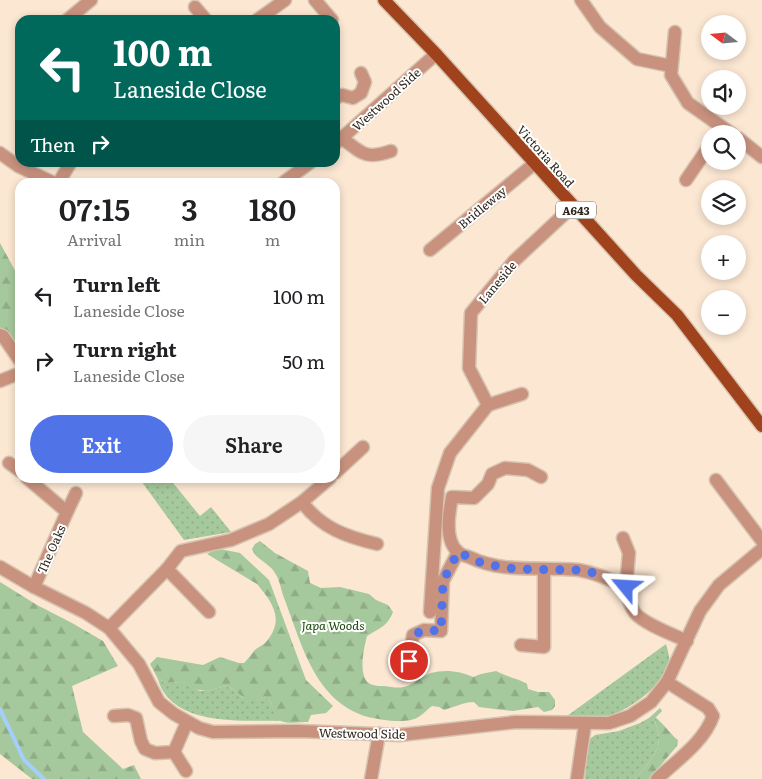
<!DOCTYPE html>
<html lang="en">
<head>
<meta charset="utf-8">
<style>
	:root { --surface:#fff; --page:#f6f6f6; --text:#202124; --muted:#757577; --accent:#5073e7 }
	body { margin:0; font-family:Literata,serif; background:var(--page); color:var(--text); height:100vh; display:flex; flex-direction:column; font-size:19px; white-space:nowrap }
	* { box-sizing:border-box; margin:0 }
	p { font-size:16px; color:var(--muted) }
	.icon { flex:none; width:28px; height:28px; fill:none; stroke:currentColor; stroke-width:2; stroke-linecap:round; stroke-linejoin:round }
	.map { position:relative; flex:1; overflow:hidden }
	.panel { position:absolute; left:15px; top:178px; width:325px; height:305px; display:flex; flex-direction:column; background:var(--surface); border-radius:15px; box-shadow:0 2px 8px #0003 }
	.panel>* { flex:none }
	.hud { position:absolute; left:15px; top:15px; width:325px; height:152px; border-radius:15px; box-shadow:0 2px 8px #0003; background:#00695c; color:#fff; overflow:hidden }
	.needle { width:32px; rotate:286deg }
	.tools { position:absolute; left:701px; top:15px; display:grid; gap:10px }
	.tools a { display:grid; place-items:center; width:45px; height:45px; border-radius:50%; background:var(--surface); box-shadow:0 2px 8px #0003; font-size:25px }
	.pin { position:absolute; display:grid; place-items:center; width:42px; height:42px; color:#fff; margin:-21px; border:2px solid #fff; border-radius:50%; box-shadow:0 1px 5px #0007 }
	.me { position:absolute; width:55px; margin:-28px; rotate:297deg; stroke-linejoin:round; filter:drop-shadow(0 0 4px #0008) }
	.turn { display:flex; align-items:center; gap:18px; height:105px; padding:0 15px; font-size:22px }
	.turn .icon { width:65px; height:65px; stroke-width:2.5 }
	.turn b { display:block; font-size:35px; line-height:42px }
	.then { display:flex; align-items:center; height:48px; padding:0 15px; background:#0003; gap:10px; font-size:19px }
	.eta { display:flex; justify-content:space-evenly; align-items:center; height:85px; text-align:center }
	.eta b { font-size:30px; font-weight:600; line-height:35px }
	.primary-button { display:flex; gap:10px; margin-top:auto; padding:10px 15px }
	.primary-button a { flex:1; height:58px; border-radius:30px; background:var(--accent); color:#fff; font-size:20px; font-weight:600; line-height:58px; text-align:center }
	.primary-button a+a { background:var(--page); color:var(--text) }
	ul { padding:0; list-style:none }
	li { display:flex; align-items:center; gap:15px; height:65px; padding:0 15px }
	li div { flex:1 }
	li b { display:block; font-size:19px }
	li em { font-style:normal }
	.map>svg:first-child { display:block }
	.grass { fill:url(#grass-dots) }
	.forest { fill:url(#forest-firs) }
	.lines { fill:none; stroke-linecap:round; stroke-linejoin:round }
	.stream { stroke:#a4cffc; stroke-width:4 }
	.minor-casing { stroke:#d6c4b1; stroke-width:15 }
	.major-casing { stroke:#d6c4b1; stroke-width:15 }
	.minor { stroke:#c8927e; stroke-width:12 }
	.major { stroke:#a0431c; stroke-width:12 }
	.route { stroke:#5073e7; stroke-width:9; stroke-dasharray:0 16.2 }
	.labels { text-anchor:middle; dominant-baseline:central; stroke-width:4; stroke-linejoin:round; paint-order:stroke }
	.shield { fill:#fff; stroke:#6b655e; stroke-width:1 }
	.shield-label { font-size:11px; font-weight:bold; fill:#2c2319 }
	.street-label { font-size:12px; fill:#2c2319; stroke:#fff }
	.park-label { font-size:12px; font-style:italic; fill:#19470a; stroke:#fff }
</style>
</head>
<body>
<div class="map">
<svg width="762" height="779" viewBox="0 0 762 779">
	<defs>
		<pattern id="grass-dots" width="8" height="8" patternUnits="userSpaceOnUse" patternTransform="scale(1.25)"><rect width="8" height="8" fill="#a6c89d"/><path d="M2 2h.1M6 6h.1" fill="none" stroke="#8fac87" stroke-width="1.8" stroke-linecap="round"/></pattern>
		<pattern id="forest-firs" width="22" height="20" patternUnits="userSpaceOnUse" patternTransform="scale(1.25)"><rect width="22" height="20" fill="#a6c89d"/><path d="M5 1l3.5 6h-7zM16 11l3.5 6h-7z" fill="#8fac87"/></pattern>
	</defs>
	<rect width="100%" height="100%" fill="#fbe7d2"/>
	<g class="grass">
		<path d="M 139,478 L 169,478 L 200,516 L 211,507 L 231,532 L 184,540 Z"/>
		<path d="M 666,644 C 668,652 671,659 668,667 C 663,686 624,713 606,717 C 594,720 578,718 567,716 Z"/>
		<path d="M 157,677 L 165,683 L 180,682 L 200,691 L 206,691 L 226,686 L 233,689 L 243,698 L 256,700 L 267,697 C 275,705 273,716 280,721 C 245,720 185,726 163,691 C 160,687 159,681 157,677 Z"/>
		<path d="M 660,708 L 662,711 L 655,718 C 655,725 658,730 659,737 C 660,752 644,769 635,779 L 585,779 L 587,744 L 591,738 L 595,735 L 619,731 L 640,723 L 649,718 Z"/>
	</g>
	<g class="forest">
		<path d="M 0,243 L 18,276 L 17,296 L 20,300 L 20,353 L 0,328 Z"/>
		<path d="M 260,541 L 275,553 L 308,571 L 310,583 L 321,588 L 340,587 L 369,594 L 376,600 L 388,605 L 393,612 C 388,626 378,629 367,636 C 364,648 356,681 373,685 C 376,686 381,686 384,686 C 393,687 399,689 407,686 C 416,682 423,676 431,673 C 444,669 461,671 473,677 L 481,674 L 496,671 C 507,677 517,678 527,684 L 528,689 L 538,692 L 549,692 L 555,700 L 555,706 L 552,710 L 544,712 L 538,707 L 513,711 L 495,709 L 479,707 L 474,702 C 464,702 454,707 444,710 L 439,707 L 432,706 C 427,709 425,713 420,716 C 408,725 382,720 368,717 C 314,701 302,644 284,598 C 281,590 280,580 275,573 C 270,563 256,560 252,549 L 255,544 Z"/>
		<path d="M 220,549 L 240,553 L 269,580 L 306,680 L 333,706 L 326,713 L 311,715 L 308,722 C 299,722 278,726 275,715 C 272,707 273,703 267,697 L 251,702 L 247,701 L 233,689 L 226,686 L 206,691 L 193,689 L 180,682 L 165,683 L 157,677 L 150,664 L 157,657 L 203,665 L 220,657 L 239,663 L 244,663 C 248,659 251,655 254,651 C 257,647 263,646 266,642 C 285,620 273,603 257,584 L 207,554 L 214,550 Z"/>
		<path d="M 0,582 L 37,605 L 72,623 L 103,641 L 118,666 L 72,686 L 83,732 L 123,769 L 134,765 L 141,779 L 32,779 L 0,754 Z"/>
		<path d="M 655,717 C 663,723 673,737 678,740 L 677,746 L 649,779 L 635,779 C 644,769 660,752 659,737 C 658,730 655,725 655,717 Z"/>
	</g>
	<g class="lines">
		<path class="stream" d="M 0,709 L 24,760 L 44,779"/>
		<defs>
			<g id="minor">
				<path d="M 315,0 L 332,20"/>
				<path d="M 581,0 L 600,27 L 637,59 L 671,66"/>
				<path d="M 195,7 L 206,20"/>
				<path d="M 67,20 L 91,0"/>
				<path d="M 257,20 L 285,0"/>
				<path d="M 675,32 L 671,75 L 688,103 L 732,134"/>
				<path d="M 335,98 L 342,95 L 353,98 L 361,93 L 365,82 L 361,73"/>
				<path d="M 342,138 C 361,153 366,160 391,151"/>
				<path d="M 738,138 L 762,157"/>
				<path d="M 335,144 L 436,54"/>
				<path d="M 0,153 L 18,166 L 52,182"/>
				<path d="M 686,180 L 710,145"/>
				<path d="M 59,182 L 71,162"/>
				<path d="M 284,182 L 311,162"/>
				<path d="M 430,250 L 535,163"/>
				<path d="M 0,335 L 3,336 L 20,361"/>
				<path d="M 0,381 L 20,373"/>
				<path d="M 522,394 L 488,405 L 469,368 L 471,313 L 514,261 L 573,206"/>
				<path d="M 9,463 L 20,471"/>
				<path d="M 335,473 L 363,447"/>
				<path d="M 541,477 L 528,470 L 505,468 L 492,474 L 488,484 L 474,498 L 452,497 C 449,513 444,540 458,552 C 461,555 466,556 469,557 C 504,574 541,566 579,570 C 596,573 610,579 626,587 C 627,595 630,606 635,613 C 644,624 674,635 687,641"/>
				<path d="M 27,478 L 67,512 L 34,587"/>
				<path d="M 716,480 L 762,541"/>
				<path d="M 302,502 C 321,528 347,537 377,544"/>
				<path d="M 67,512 L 76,493"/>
				<path d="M 623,538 L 629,553 L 626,587"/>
				<path d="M 0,567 L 34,587 L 86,613 L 109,628 L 139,664 L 159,702 L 174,714 L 199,728 L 213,732 L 298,731 L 400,735 L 516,722 L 609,723 L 630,716 L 651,702 L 667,682 L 700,611 L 719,585 L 762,549"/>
				<path d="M 167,569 L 209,612"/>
				<path d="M 430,612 L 438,488 L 450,453 L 488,405"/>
				<path d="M 109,628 L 167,569 L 181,551 L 231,540 L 269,524 L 302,502 L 330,478"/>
				<path d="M 521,645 L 544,647 L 544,569"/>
				<path d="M 409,661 L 413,635 L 424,630 L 441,631 L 443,581 L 458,552"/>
				<path d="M 114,716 L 128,715 L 136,718 L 141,741 L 145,749 L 155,753 L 174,752 L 187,722"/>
				<path d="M 174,752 L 186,771"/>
				<path d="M 371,779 L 379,734"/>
				<path d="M 577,779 L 585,724"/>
				<path d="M 657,779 C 677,760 704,742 713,716 L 708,708 L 667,682"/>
			</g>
			<path id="major" d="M 384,0 L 436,54 L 636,275 L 677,315 L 762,426"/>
		</defs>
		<use href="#minor" class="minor-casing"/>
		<use href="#major" class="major-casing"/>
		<use href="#minor" class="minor"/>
		<use href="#major" class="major"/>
	</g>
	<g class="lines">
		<path class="route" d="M 409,661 L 413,635 L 424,630 L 441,631 L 443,581 L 458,552 L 484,564 L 516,569 L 578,570 L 601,574 L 626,587"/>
	</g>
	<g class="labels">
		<rect class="shield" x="556" y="201.5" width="40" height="17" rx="4"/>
		<g class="shield-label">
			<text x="576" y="210">A643</text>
		</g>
		<g class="street-label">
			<text transform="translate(386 99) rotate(-42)">Westwood Side</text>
			<text transform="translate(546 156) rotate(48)">Victoria Road</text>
			<text transform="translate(482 207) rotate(-40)">Bridleway</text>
			<text transform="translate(497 282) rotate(-50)">Laneside</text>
			<text transform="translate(51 549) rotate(-66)">The Oaks</text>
			<text transform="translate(362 733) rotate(1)">Westwood Side</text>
		</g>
		<g class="park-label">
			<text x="333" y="625">Japa Woods</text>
		</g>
	</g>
</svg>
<div class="tools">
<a><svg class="needle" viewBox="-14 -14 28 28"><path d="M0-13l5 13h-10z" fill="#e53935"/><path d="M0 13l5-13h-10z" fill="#757577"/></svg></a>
<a><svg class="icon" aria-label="sound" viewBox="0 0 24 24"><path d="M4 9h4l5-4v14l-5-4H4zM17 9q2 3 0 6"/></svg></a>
<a><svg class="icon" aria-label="search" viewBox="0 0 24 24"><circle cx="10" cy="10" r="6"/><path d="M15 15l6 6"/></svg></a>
<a><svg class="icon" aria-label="layers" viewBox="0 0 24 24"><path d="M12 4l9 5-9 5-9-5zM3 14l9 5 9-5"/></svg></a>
<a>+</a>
<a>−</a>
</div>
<div class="pin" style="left:409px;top:661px;background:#d93025"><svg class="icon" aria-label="arrive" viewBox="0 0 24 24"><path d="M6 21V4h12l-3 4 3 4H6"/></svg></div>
<svg class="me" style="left:626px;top:587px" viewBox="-20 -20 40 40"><path d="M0-17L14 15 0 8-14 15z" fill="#5073e7" stroke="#fff" stroke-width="4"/></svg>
<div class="hud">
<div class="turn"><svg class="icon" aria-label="left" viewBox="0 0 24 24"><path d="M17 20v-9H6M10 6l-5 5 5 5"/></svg><div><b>100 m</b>Laneside Close</div></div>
<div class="then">Then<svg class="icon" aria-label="right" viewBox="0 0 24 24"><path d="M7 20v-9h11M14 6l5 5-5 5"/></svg></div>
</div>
<section class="panel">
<div class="eta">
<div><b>07:15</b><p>Arrival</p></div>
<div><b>3</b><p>min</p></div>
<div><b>180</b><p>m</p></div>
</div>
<ul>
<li><svg class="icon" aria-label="left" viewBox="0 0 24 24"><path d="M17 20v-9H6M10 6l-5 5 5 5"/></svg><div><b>Turn left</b><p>Laneside Close</p></div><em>100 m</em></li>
<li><svg class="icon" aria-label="right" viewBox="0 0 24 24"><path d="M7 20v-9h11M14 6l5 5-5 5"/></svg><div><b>Turn right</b><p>Laneside Close</p></div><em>50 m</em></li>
</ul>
<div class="primary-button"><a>Exit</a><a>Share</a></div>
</section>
</div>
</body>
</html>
